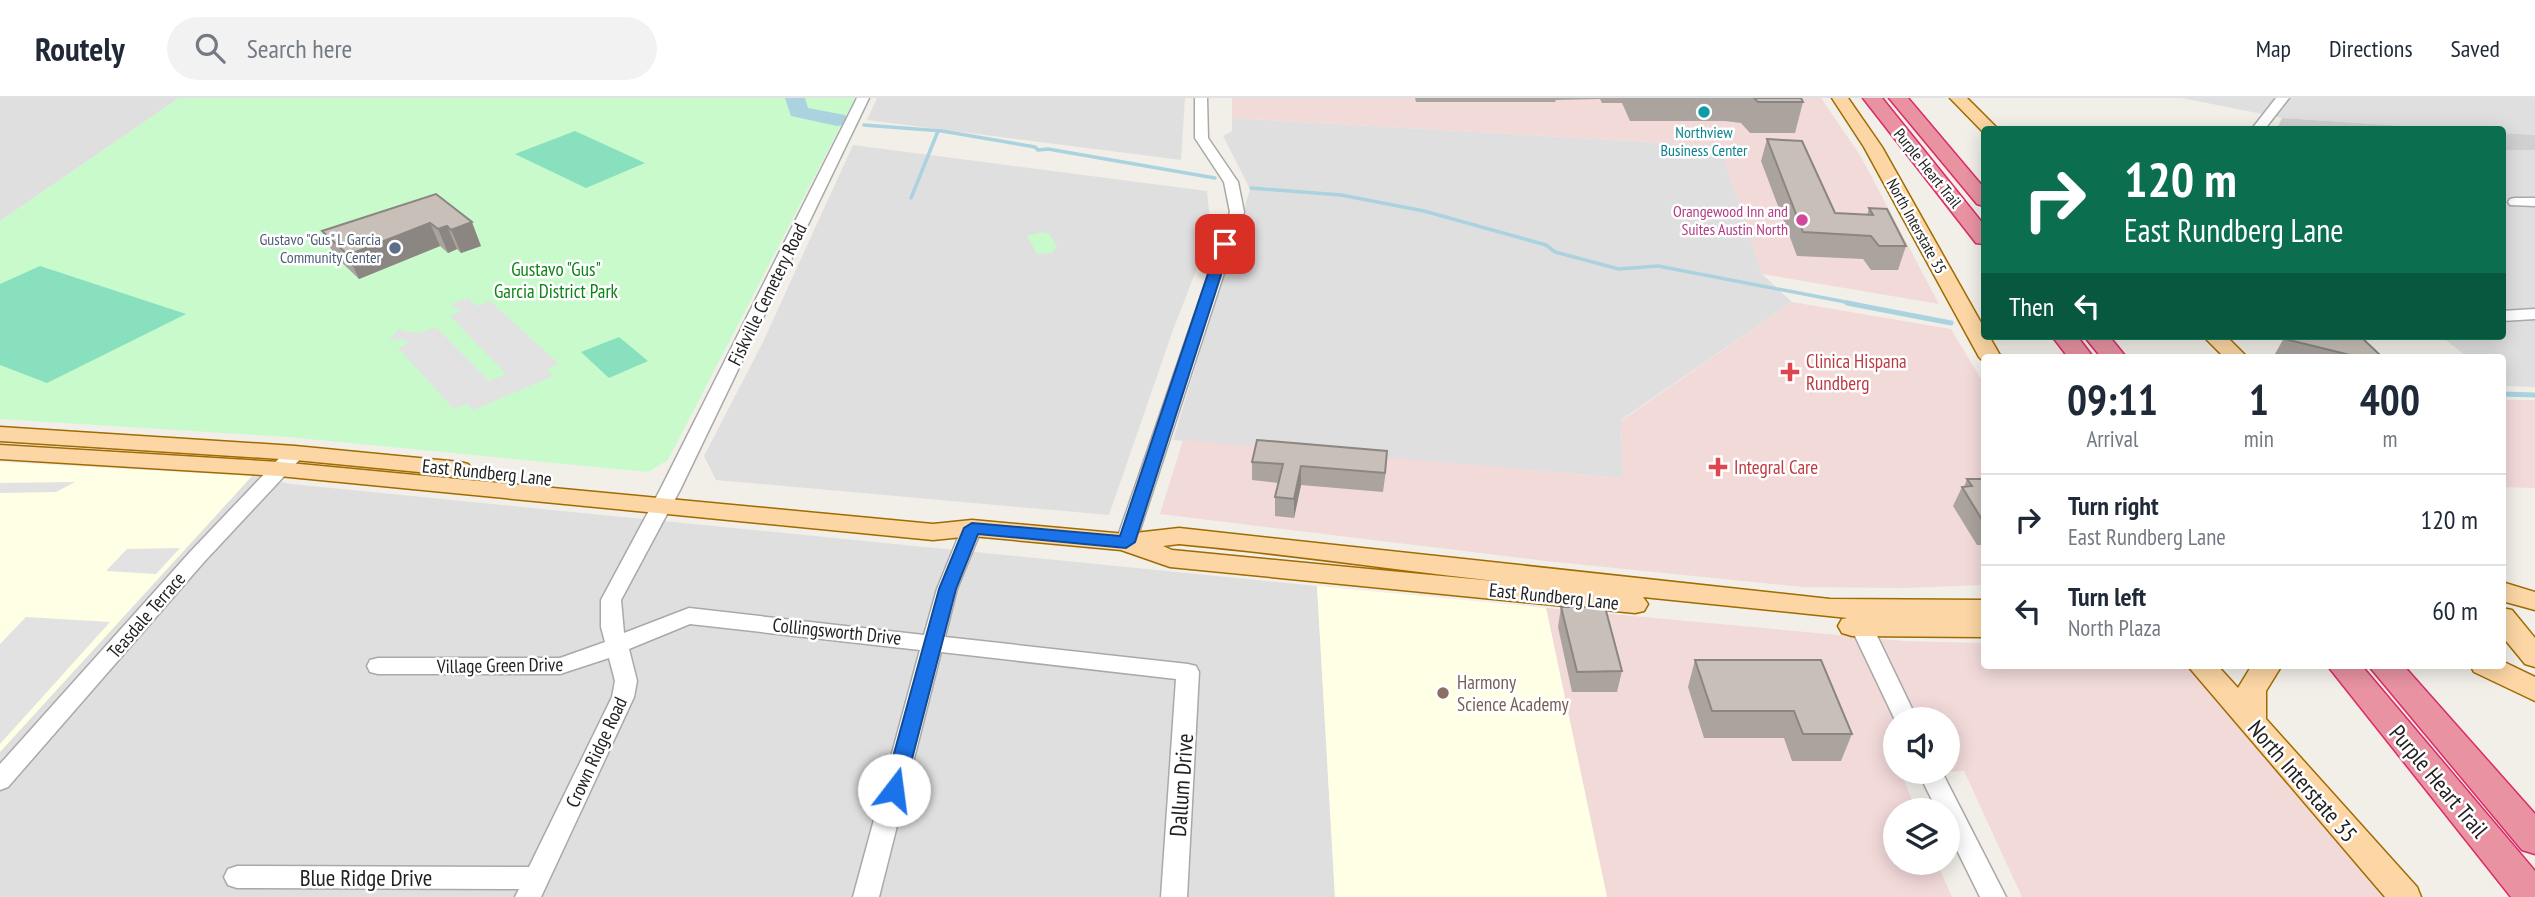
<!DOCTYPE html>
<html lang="en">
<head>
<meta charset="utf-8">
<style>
	:root { --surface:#fff; --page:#f2f2f3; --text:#1f2937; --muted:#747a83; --line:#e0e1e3 }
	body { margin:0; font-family:"PT Sans Narrow",sans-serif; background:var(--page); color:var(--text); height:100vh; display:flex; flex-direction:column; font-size:26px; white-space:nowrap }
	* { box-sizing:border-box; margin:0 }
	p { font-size:23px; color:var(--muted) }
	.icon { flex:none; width:38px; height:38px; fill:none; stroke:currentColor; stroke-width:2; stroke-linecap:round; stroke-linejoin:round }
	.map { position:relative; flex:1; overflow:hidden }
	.side { position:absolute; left:1981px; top:256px; width:525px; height:315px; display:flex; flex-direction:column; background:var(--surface); border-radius:7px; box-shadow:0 4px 18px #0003 }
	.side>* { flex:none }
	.banner { position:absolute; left:1981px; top:28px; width:525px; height:214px; border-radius:7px; box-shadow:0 4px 18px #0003; background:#0b6e4f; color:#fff; overflow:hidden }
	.buttons { position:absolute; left:1883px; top:609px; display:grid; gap:14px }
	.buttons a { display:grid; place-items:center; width:77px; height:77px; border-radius:50%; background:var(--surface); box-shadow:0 4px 18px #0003; font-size:35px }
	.pin { position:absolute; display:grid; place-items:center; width:60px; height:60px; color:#fff; margin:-30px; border-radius:14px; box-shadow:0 4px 10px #0006 }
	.me { position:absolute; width:77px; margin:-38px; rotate:15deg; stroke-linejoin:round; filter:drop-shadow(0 0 5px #0008) }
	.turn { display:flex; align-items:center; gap:24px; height:147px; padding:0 28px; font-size:32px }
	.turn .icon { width:91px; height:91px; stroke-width:2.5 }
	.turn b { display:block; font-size:49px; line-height:60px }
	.then { display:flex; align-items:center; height:66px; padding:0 28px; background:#0003; gap:14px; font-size:26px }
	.eta { display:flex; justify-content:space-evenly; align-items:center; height:119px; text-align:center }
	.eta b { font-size:42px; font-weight:800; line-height:49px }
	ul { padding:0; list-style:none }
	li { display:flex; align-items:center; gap:21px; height:91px; padding:0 28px; border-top:2px solid var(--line) }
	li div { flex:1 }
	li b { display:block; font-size:26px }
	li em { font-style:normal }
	header { display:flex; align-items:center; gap:42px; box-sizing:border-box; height:98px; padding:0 35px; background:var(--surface); border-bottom:2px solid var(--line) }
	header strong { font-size:33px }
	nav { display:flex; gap:38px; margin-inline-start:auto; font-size:24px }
	.search { width:490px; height:63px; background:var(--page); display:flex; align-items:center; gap:18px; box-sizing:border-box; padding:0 24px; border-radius:38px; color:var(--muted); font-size:26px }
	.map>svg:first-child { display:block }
	.residential { fill:#e0dfdf }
	.commercial { fill:#f2dad9; fill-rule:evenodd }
	.education { fill:#ffffe5 }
	.religious { fill:#d0d0d0 }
	.park { fill:#c8facc }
	.pitch { fill:#88e0be }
	.parking { fill:#e2e2e2 }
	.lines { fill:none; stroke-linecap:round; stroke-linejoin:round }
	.stream-far1 { stroke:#aad3df; stroke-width:3.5 }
	.stream { stroke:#aad3df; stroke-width:5 }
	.river { fill:#aad3df; fill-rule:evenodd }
	.minor-casing { stroke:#a9a9a9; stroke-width:3 }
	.major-casing { stroke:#a06b00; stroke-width:3 }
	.highway-casing { stroke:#dc2a67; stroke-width:3 }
	.minor { fill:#fff; fill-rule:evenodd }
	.major { fill:#fcd6a4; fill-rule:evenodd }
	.highway { fill:#e892a2; fill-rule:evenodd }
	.wall { fill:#aba49e }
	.shaded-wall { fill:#8b8681 }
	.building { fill:#c7bfb8; stroke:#8b8681; stroke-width:2 }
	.route { fill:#1a73e8; stroke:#114b97; stroke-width:2 }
	.culture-dot { fill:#0f9aa8; stroke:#fff; stroke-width:2.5 }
	.hotel-dot { fill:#d1479c; stroke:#fff; stroke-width:2.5 }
	.service-dot { fill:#5c6f8a; stroke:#fff; stroke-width:2.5 }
	.health-dot { fill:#e0444e; stroke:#fff; stroke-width:2.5 }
	.education-dot { fill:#8d6e63; stroke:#fff; stroke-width:2.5 }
	.labels { text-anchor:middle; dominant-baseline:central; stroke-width:5; stroke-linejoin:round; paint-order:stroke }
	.far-culture-label { font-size:16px; fill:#0d838f; stroke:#fff }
	.far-street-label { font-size:16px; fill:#222; stroke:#fff }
	.far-hotel-label { font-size:16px; fill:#b23c85; stroke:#fff; text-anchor:end }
	.far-service-label { font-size:16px; fill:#4e5e75; stroke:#fff; text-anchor:end }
	.park-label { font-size:19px; fill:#0c8416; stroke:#fff }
	.street-label { font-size:19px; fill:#222; stroke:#fff }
	.health-label { font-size:19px; fill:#be3a42; stroke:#fff; text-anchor:start }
	.education-label { font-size:19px; fill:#785e54; stroke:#fff; text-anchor:start }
	.near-street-label { font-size:23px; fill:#222; stroke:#fff }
</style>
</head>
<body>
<header>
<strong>Routely</strong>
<div class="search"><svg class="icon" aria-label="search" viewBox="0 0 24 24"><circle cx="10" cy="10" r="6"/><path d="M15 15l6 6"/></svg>Search here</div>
<nav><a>Map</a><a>Directions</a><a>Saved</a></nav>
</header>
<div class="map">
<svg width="2535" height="799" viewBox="0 0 2535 799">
	<rect width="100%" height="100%" fill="#f2efe9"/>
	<g class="residential">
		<path d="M 0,0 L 179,0 L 0,123 Z"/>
		<path d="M 877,0 L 1185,0 L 1181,62 L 867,22 Z"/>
		<path d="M 2182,0 L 2535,0 L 2535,37 L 2503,35 L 2502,32 L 2450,31 L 2282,20 Z"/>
		<path d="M 1232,20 L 1720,48 L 1762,176 L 1792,204 L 1621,322 L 1623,380 L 1173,342 L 1250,91 L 1223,38 L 1232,33 Z"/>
		<path d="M 853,47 L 1207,93 L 1211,134 L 1173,232 L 1109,417 L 716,382 L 704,358 L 763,244 Z"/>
		<path d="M 2503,52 L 2535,52 L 2535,289 L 2503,288 L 2502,259 L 2467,259 L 2441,238 L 2502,238 Z"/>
		<path d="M 252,378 L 291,386 L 1317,488 L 1335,799 L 0,799 L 0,654 Z"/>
	</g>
	<g class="commercial">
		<path d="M 1232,0 L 1821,0 L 1860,57 L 1939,206 L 1762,176 L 1720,48 L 1232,20 Z"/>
		<path d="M 1792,204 L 1951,231 L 1984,286 L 1984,487 L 1903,490 L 1803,489 L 1546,463 L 1160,416 L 1183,342 L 1623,380 L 1621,323 Z"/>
		<path d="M 2503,302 L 2535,302 L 2535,390 L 2503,389 Z"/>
		<path d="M 1546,510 L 1904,543 L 1984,545 L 1984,567 L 2188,567 L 2390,799 L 2022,799 L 1964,673 L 1902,677 L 1916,712 L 1895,712 L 1895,765 L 1937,765 L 1952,799 L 1607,799 ZM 1895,621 L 1948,621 L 1948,674 L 1895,674 Z"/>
	</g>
	<g class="education">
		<path d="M 0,364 L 252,378 L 0,654 Z"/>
		<path d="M 1317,488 L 1546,510 L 1607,799 L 1335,799 Z"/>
	</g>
	<g class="religious">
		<path d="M 2282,20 L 2450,31 L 2277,31 Z"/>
		<path d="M 2502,35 L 2535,37 L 2535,52 L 2503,52 Z"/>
	</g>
	<g class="park">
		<path d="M 179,0 L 855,0 L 668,362 L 648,374 L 288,339 L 0,321 L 0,123 Z"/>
		<path d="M 1043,134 L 1049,136 L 1057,149 L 1052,155 L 1037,156 L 1027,138 Z"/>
	</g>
	<g class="pitch">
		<path d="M 575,33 L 645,65 L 586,90 L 515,56 Z"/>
		<path d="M 40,168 L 186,216 L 47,285 L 0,267 L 0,186 Z"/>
		<path d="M 619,239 L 648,263 L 609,280 L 581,254 Z"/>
	</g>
	<g class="parking">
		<path d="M 468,200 L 477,208 L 490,203 L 559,266 L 547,271 L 553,278 L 473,312 L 468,306 L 454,311 L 398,250 L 408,245 L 402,241 L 389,242 L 400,230 L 402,233 L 419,235 L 436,229 L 489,283 L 506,276 L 450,218 L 460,213 L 451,206 Z"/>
		<path d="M 75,384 L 56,394 L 0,395 L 0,385 Z"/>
		<path d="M 180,450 L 156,476 L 106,473 L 127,451 Z"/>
		<path d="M 26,519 L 110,524 L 0,646 L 0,546 Z"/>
	</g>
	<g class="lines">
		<g class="stream-far1">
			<path d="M 864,27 L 942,33 L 1035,49 L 1038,52 L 1048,51 L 1215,80"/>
			<path d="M 1251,90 L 1341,97 L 1424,113 L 1546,147 L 1555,154 L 1619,171 L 1658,168 L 1856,206"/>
			<path d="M 911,100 L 938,33"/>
		</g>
		<g class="stream">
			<path d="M 1847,205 L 1951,225"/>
			<path d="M 2502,296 L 2535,297"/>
		</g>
		<path class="river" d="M 785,0 L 805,0 L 808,10 L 845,17 L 848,22 L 845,27 L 837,28 L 791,18 Z"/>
		<defs>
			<g id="minor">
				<path d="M 857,0 L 869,0 L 680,392 L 621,502 L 624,535 L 689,510 L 924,537 L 937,491 L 962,430 L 965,425 L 979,425 L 982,430 L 957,491 L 945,539 L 1188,566 L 1196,568 L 1199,574 L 1187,799 L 1161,799 L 1176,581 L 941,554 L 879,799 L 853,799 L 920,552 L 690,526 L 629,551 L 637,583 L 634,599 L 541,799 L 515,799 L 519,791 L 237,790 L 228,787 L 224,779 L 228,771 L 237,768 L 529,769 L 612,599 L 615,583 L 609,560 L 560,576 L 378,576 L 370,574 L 367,568 L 370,562 L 378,560 L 560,560 L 605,544 L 601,529 L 601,502 L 660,392 Z"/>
				<path d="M 1195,0 L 1207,0 L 1208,40 L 1238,84 L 1244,114 L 1136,444 L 1133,449 L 1119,449 L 1116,444 L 1230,114 L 1224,84 L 1195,40 Z"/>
				<path d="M 2276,0 L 2289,0 L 2264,32 L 2251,32 Z"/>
				<path d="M 2515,100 L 2535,100 L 2535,108 L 2510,107 L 2508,104 L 2510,101 Z"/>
				<path d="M 2535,211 L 2535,221 L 2502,223 L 2502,213 Z"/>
				<path d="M 295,349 L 302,351 L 304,355 L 302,359 L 204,464 L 8,689 L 0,692 L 0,666 L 190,454 L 288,351 Z"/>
				<path d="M 1855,508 L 1862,510 L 1866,515 L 1917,621 L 1895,622 L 1844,515 L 1848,510 Z"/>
				<path d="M 1918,674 L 1942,674 L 2006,799 L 1980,799 L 1948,734 L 1948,712 L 1937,712 Z"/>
			</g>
			<g id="major">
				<path d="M 1832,0 L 1848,0 L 1882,49 L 1984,230 L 1984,238 L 1989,238 L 2001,259 L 1984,259 L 1984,264 L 1979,259 L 1864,49 Z"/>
				<path d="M 1950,0 L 1967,0 L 1999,32 L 1984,32 L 1984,35 Z"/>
				<path d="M 2203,238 L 2226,238 L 2247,259 L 2224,259 Z"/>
				<path d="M 0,329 L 295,348 L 460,364 L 468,366 L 472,371 L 468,376 L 460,378 L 295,362 L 0,343 Z"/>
				<path d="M 0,347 L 279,364 L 933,426 L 972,422 L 1126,436 L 1179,430 L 1830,501 L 1984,502 L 1984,539 L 1852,538 L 1842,535 L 1838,528 L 1842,521 L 1848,520 L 1643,499 L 1648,506 L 1644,513 L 1635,515 L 1170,469 L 1121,452 L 972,438 L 933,442 L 279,378 L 0,361 ZM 1179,446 C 1288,456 1396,472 1504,484 L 1172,452 L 1163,448 Z"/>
				<path d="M 2502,484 L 2535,494 L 2535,512 L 2502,503 Z"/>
				<path d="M 2502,510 L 2512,512 L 2535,540 L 2535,569 L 2525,566 L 2502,538 Z"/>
				<path d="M 2502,563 L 2535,579 L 2535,603 L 2474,574 L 2470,567 L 2502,567 Z"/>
				<path d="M 2187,567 L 2217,567 L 2238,590 L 2252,567 L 2282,567 L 2266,593 L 2266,621 L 2417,789 L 2421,799 L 2385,799 Z"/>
			</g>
			<g id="highway">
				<path d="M 1863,0 L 1882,0 L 1984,127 L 1984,146 L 1976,145 Z"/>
				<path d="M 1889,0 L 1908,0 L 1984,90 L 1984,108 L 1977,106 Z"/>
				<path d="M 2052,238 L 2077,238 L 2093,259 L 2068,259 Z"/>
				<path d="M 2084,238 L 2109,238 L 2126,259 L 2101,259 Z"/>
				<path d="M 2327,567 L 2361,567 L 2535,773 L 2535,799 L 2511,799 Z"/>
				<path d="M 2368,567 L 2403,567 L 2535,716 L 2535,756 L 2522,752 Z"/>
			</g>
		</defs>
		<use href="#minor" class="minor-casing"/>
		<use href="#major" class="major-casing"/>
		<use href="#highway" class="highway-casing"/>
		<use href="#minor" class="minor"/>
		<use href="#major" class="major"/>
		<use href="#highway" class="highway"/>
	</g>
	<g class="wall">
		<path d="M 1415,0 L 1801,0 L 1803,4 L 1795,35 L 1750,35 L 1741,25 L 1725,23 L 1630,23 L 1622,5 L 1602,5 L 1600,1 L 1556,2 L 1555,4 L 1416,4 Z"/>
		<path d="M 1767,41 L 1835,115 L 1867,117 L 1869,110 L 1906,148 L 1898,172 L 1871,172 L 1863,161 L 1797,158 L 1761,63 Z"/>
		<path d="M 436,96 L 481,148 L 461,155 L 457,151 L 448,155 L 440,148 L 359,181 L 334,157 L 322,133 Z"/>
		<path d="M 2285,238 L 2360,238 L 2380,257 L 2379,259 L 2274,259 L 2275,256 Z"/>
		<path d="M 1252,364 L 1386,372 L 1383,394 L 1301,387 L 1294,420 L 1275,418 L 1275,399 L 1278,385 L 1252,382 Z"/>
		<path d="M 1967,381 L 1984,381 L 1984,447 L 1977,447 L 1953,408 L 1962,389 L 1964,389 Z"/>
		<path d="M 1561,509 L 1622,573 L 1617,594 L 1572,594 L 1558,529 Z"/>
		<path d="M 1695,562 L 1852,636 L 1841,663 L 1792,663 L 1784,640 L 1704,640 L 1688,589 Z"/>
	</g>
	<g class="shaded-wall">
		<path d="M 472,124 L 481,148 L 461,155 L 451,132 Z"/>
		<path d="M 430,125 L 440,148 L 359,181 L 348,157 Z"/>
		<path d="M 447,128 L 457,151 L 448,155 L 438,131 Z"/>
		<path d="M 1301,368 L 1301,387 L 1294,420 L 1294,401 Z"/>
	</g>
	<g class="building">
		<path d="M 1754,0 L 1801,0 L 1803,4 L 1758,4 Z"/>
		<path d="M 1767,41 L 1802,43 L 1835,115 L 1873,117 L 1869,110 L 1887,111 L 1906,148 L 1879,148 L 1871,138 L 1803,134 Z"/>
		<path d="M 436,96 L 472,124 L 451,132 L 447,128 L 438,131 L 430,125 L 348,157 L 322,133 Z"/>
		<path d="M 2285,238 L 2360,238 L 2380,257 L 2354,258 L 2285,241 Z"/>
		<path d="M 1257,342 L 1387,353 L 1385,375 L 1301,368 L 1294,401 L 1275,399 L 1283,366 L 1252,364 Z"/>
		<path d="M 1967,381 L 1984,381 L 1984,425 L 1962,389 L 1972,388 Z"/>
		<path d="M 1561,509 L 1605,509 L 1622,573 L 1577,574 Z"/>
		<path d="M 1695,562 L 1821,562 L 1852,636 L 1803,636 L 1794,613 L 1712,613 Z"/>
	</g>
	<path class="route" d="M 1225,142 L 1231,146 L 1135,444 L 1126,450 L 978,436 L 956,491 L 904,692 L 901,697 L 894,700 L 887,697 L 884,692 L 939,491 L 964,430 L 972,425 L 1120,438 L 1218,146 Z"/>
	<circle class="culture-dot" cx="1704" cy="14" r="7"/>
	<circle class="hotel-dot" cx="1802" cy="122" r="7"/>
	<circle class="service-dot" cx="395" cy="150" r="7"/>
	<g class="health-dot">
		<path d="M1786.5 263.5h7v7h7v7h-7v7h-7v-7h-7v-7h7z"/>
		<path d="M1714.5 358.5h7v7h7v7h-7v7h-7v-7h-7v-7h7z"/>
	</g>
	<circle class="education-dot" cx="1443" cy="595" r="7"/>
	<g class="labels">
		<g class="far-culture-label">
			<text x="1704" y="34">Northview<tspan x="1704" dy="18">Business Center</tspan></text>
		</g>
		<g class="far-street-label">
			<text transform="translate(1928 70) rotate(51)">Purple Heart Trail</text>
			<text transform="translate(1917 128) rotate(61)">North Interstate 35</text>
		</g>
		<g class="far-hotel-label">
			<text x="1788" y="113">Orangewood Inn and<tspan x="1788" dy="18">Suites Austin North</tspan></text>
		</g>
		<g class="far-service-label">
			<text x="381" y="141">Gustavo "Gus" L Garcia<tspan x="381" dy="18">Community Center</tspan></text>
		</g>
		<g class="park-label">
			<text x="556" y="171">Gustavo "Gus"<tspan x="556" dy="22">Garcia District Park</tspan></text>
		</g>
		<g class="street-label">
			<text transform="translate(767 196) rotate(-64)">Fiskville Cemetery Road</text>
			<text transform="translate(487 374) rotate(6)">East Rundberg Lane</text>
			<text transform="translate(1554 498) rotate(6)">East Rundberg Lane</text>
			<text transform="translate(146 517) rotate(-49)">Teasdale Terrace</text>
			<text transform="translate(837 533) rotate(6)">Collingsworth Drive</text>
			<text transform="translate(500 567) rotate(-1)">Village Green Drive</text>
			<text transform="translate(596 654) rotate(-65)">Crown Ridge Road</text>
		</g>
		<g class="health-label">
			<text x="1806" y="263">Clinica Hispana<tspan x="1806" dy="22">Rundberg</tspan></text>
			<text x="1734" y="369">Integral Care</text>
		</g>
		<g class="education-label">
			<text x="1457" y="584">Harmony<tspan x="1457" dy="22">Science Academy</tspan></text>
		</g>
		<g class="near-street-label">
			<text transform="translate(2303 683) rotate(49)">North Interstate 35</text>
			<text transform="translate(2439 683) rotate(50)">Purple Heart Trail</text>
			<text transform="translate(1181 687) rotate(-86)">Dallum Drive</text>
			<text x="366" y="779">Blue Ridge Drive</text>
		</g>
	</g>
</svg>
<div class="buttons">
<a><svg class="icon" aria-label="sound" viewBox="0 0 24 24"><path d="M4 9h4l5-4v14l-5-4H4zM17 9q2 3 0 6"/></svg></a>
<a><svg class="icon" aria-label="layers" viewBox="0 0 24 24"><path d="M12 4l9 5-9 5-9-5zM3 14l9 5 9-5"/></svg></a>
</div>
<div class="pin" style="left:1225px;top:146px;background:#d93025"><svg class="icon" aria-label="arrive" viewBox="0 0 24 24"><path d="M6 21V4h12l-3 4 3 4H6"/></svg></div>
<svg class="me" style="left:894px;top:692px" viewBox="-20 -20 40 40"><circle r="19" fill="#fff"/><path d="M0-13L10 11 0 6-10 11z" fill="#1a73e8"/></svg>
<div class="banner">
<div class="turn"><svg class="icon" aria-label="right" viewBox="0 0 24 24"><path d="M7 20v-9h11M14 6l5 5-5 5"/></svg><div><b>120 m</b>East Rundberg Lane</div></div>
<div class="then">Then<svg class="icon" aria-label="left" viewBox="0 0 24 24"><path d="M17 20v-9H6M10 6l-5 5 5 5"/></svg></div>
</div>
<section class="side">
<div class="eta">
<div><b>09:11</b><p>Arrival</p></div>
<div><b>1</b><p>min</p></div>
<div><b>400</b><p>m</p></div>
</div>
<ul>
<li><svg class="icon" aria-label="right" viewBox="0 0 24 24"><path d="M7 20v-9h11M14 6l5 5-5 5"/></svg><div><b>Turn right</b><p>East Rundberg Lane</p></div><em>120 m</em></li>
<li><svg class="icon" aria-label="left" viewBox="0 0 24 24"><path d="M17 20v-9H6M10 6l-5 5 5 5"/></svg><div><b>Turn left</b><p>North Plaza</p></div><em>60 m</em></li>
</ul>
</section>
</div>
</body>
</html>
